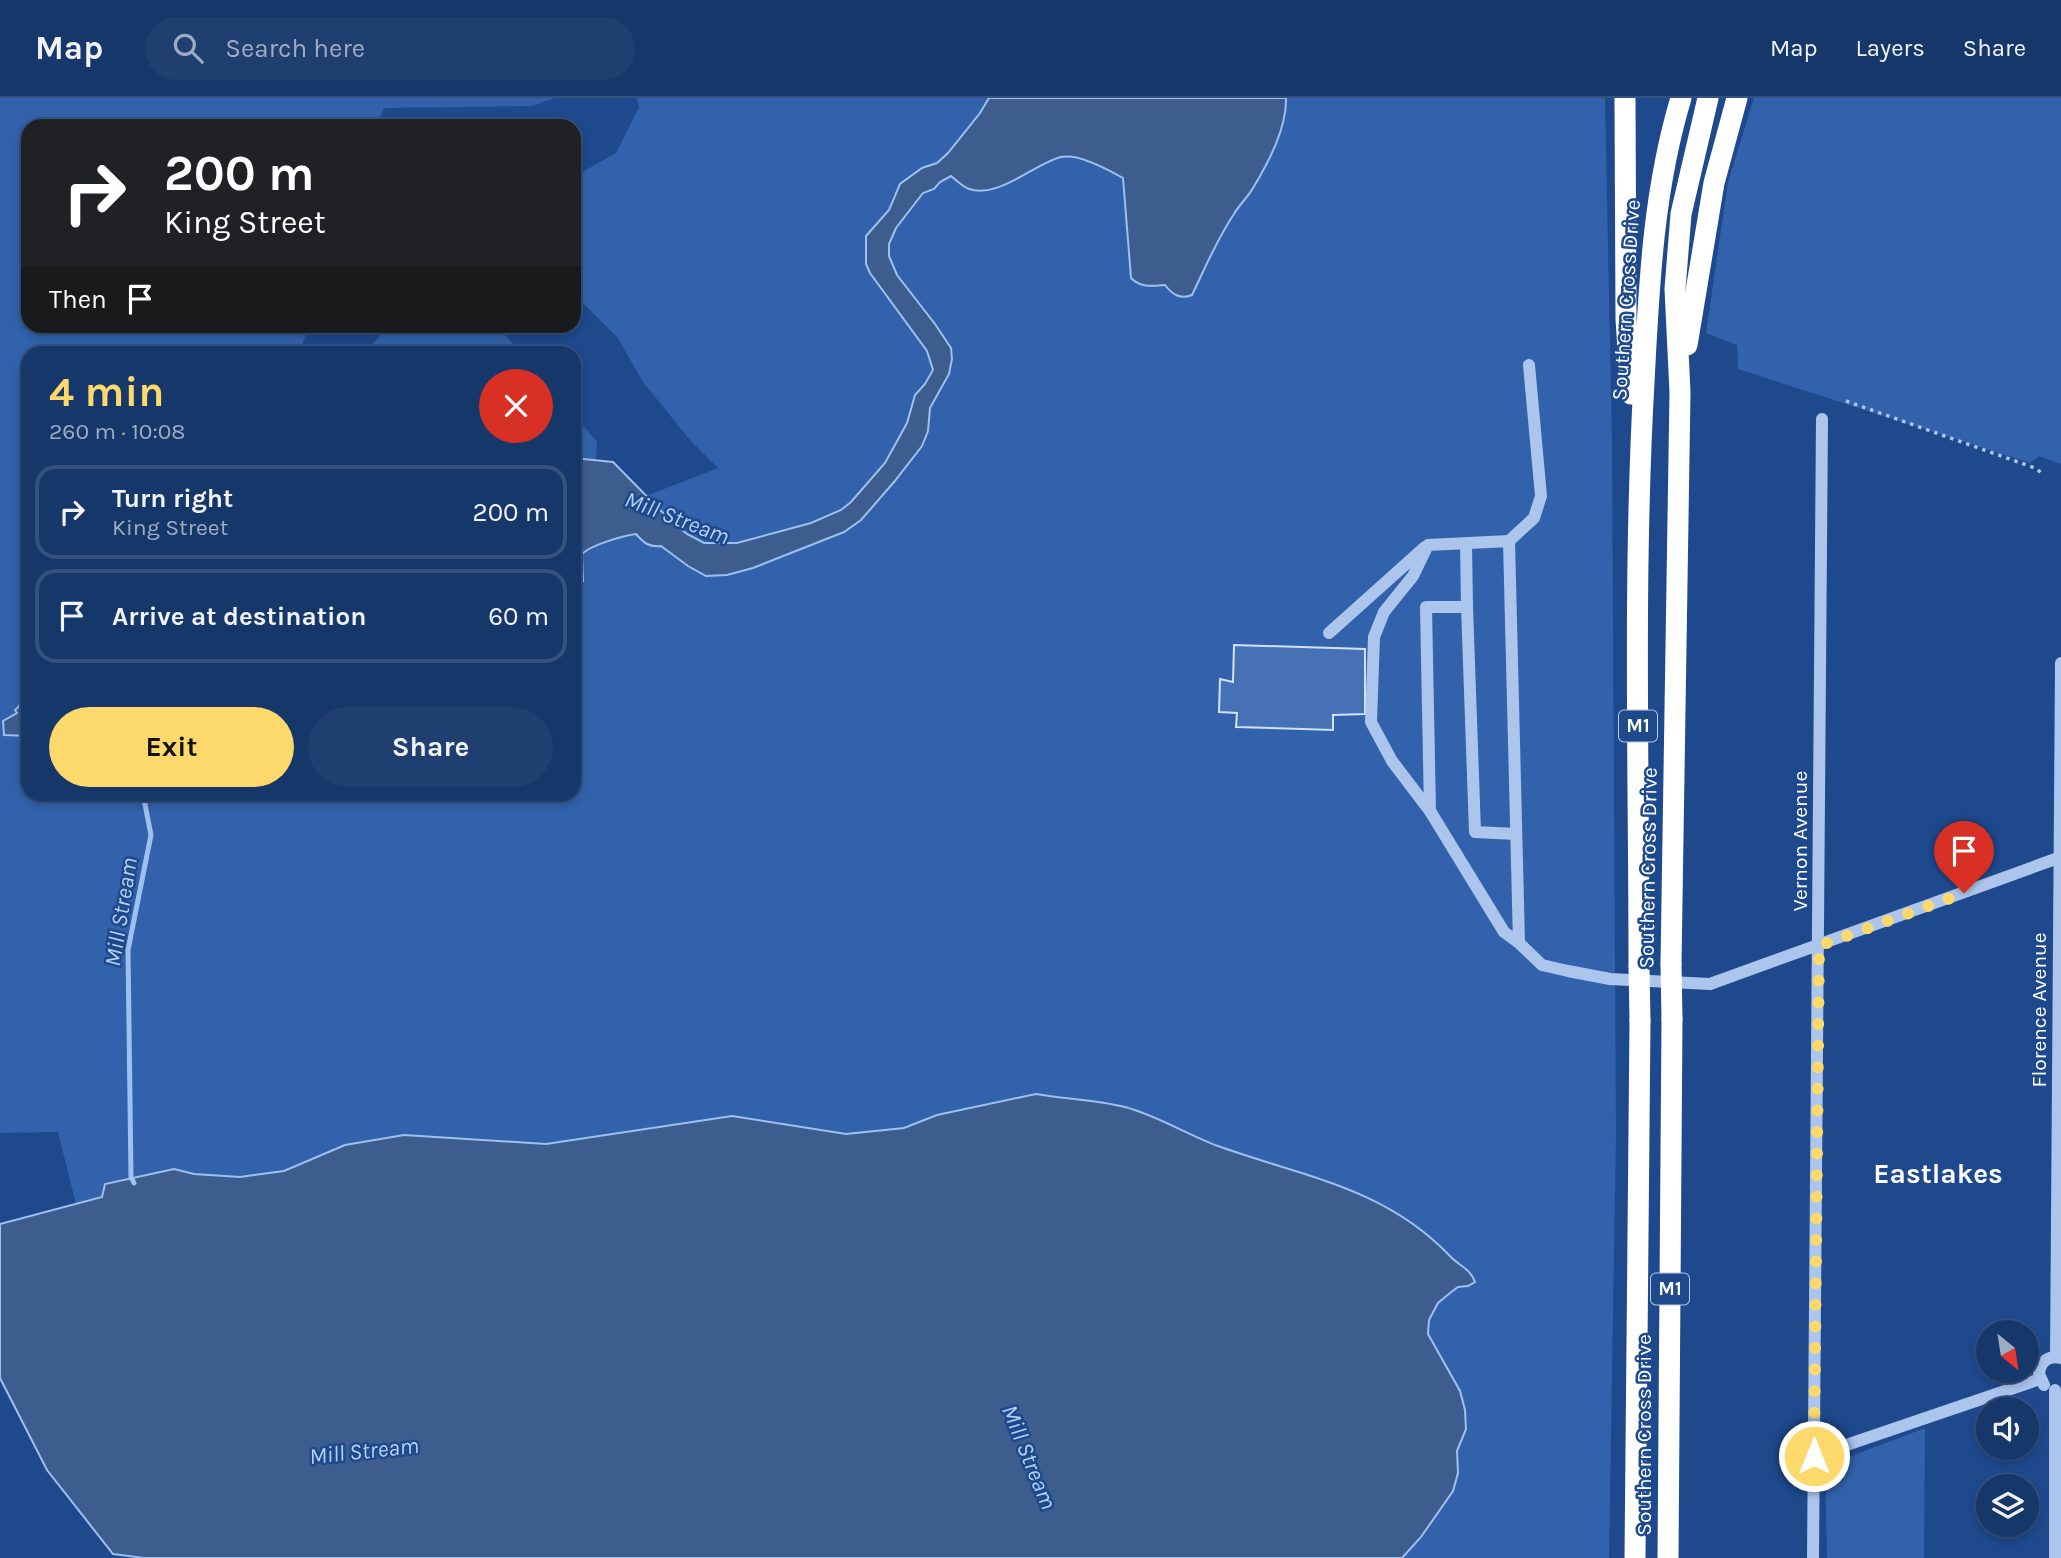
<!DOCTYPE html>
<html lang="en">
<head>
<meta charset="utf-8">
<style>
	:root { --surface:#16376a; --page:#1f3f70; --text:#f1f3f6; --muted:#9eacc1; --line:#35517e; --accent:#fcd96a }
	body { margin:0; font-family:Karla,sans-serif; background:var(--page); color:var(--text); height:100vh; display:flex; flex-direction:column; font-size:26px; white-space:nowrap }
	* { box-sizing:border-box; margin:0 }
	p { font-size:23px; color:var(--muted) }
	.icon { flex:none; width:38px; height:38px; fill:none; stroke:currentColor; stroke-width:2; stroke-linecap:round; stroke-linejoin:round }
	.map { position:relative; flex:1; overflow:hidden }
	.details { position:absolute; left:21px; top:248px; width:560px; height:455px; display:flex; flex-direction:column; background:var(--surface); border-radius:21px; box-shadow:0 4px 10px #0003,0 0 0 2px var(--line) }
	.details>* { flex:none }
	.banner { position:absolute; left:21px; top:21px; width:560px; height:214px; border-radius:21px; box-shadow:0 4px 10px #0003,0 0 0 2px var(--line); background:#202124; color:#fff; overflow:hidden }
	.needle { width:46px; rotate:150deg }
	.fabs { position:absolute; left:1976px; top:1222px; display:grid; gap:14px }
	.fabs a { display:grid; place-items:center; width:63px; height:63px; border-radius:50%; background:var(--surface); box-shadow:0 4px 10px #0003,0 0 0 2px var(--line); font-size:35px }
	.pin { position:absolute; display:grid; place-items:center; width:60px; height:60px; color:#fff; margin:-72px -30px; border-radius:50% 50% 50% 0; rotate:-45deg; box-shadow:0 0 7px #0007 }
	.pin .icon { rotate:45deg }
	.me { position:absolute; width:77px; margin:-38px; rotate:0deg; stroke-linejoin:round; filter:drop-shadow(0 0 5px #0008) }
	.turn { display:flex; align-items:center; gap:24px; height:147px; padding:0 28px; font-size:32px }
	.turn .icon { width:91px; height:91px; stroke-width:2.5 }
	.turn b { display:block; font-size:49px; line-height:60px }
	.then { display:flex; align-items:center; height:66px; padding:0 28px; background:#0003; gap:14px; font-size:26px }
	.round { display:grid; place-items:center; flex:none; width:74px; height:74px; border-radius:37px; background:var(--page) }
	.overview { display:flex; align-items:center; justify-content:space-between; height:119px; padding:0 28px }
	h1 { font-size:42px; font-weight:700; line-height:52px; color:var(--accent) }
	.button { display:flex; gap:14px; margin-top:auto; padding:14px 28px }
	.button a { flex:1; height:80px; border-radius:42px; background:var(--accent); color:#111; font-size:28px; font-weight:700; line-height:80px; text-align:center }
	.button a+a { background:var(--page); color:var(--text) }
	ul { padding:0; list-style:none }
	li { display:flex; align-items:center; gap:21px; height:94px; margin:0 14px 10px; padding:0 14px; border:4px solid var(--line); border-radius:21px }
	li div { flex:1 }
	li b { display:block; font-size:26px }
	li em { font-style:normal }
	header { display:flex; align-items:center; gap:42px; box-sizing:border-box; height:98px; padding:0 35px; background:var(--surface); border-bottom:2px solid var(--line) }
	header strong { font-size:33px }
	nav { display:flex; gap:38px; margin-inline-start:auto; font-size:24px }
	.search { width:490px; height:63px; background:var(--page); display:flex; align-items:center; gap:18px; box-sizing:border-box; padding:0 24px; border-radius:38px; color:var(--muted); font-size:26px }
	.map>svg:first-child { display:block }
	.green { fill:#3162ab }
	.water { fill:#3e5d8f; stroke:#9ec0ee; stroke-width:2 }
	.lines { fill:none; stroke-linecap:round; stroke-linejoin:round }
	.stream { stroke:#9ec0ee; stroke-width:5 }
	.building { fill:#4672b5; stroke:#d1e1f9; stroke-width:2 }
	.path { stroke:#abc5ed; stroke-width:3.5; stroke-dasharray:3.5 5; stroke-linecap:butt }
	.minor { stroke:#abc5ed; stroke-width:12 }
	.highway { stroke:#fff; stroke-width:21 }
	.highway-bridge { stroke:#fff; stroke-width:21 }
	.route { stroke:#fcd96a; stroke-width:12; stroke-dasharray:0 21.6 }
	.labels { text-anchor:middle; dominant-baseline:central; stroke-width:5; stroke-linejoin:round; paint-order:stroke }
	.shield { fill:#1e498d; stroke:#bcc8dd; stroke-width:2 }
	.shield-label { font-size:19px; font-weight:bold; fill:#fff }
	.street-label { font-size:21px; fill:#fff; stroke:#1e498d }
	.water-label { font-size:23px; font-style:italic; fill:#b7d0f4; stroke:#1e498d }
	.district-label { font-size:28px; font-weight:bold; fill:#fff; stroke:#1e498d }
</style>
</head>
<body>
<header>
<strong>Map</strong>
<div class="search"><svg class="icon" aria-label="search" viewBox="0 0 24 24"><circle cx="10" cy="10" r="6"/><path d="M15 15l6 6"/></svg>Search here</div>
<nav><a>Map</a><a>Layers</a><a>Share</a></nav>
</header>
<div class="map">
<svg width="2061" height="1460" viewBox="0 0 2061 1460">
	<rect width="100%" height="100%" fill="#1e498d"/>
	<g class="green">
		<path d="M 0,0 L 555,0 L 532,8 L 384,10 L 376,28 L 28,28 L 28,228 L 309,228 L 299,255 L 28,256 L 28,587 C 21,593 23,603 15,613 L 18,615 L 3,623 L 4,632 L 14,638 L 28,638 L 28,696 L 574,696 L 574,426 L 718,370 L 690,342 L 643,284 L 618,240 L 574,196 L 574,73 L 584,73 L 616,55 L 639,9 L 636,0 L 989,0 L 980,15 L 948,55 L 937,65 L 922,70 L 893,97 L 889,112 L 866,138 L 866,165 L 870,175 L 927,253 L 933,272 L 951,250 L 935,226 L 897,177 L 889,158 L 889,146 L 896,130 L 910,109 L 923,95 L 934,91 L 939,84 L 951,78 L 961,87 L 999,90 L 1063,58 L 1092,65 L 1123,80 L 1128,131 L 1212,0 L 1605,0 L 1612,344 L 1616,1036 L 1609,1460 L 1336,1460 L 89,1159 L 58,1034 L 0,1035 Z"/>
		<path d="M 1754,0 L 2061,0 L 2061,366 L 2039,358 L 2030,365 L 1738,271 L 1737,247 L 1706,235 L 1728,84 Z"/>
		<path d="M 389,228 L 421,230 L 422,228 L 497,228 L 521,255 L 437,256 L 422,253 L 419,255 L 364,256 Z"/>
		<path d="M 574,317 L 597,344 L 596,363 L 574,360 Z"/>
		<path d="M 1925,1330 L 1924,1460 L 1827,1460 L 1825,1368 Z"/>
	</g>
	<g class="water">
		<path d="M 989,0 L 1286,0 C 1287,30 1268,65 1253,90 C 1248,99 1239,107 1234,116 C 1217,141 1205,170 1192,197 C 1180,202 1172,196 1165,187 C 1152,188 1141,190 1131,180 L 1123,80 C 1109,72 1078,55 1061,59 C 1034,66 998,101 969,91 C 963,89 957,83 951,78 L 940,84 L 934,91 L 923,95 L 896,130 L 889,146 L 889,158 L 897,177 L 935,226 L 951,250 L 952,261 L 949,276 L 930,310 L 928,333 L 922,348 L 894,384 L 861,422 L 844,434 L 753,470 L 727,477 L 706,478 L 688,468 L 661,448 C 648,449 644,445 636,436 C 622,438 591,447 582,456 L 583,483 L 574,483 L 574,360 L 613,364 L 672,424 L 687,436 L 704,445 L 737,445 L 811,425 L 841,412 L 851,404 L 885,365 L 907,325 L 915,297 L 925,286 L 933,272 L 927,253 L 870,175 L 866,166 L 866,138 L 889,112 L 900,86 L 922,70 L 937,65 L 948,55 L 980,15 Z"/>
		<path d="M 28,587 L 28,638 L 4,637 L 3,623 L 17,615 L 15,612 C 25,605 20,594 28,587 Z"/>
		<path d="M 1036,996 C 1065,1001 1097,1002 1125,1009 C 1156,1017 1188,1037 1218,1048 C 1304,1079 1384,1089 1450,1158 C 1459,1168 1470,1170 1475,1184 L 1468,1188 L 1458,1189 L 1450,1195 L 1438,1205 L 1429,1222 L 1428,1236 L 1460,1293 L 1465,1312 L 1466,1331 L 1457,1353 L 1458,1375 L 1453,1393 L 1421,1439 L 1402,1460 L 144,1460 L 113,1456 L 47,1372 L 0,1280 L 0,1126 L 102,1099 L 105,1086 L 174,1071 L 194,1076 L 240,1079 L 284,1073 L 345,1047 L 404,1037 L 546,1046 L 732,1018 L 846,1036 L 904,1030 L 937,1017 Z"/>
	</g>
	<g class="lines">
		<path class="stream" d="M 134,1085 L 131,1079 L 128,852 L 151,737 L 143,696"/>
	</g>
	<path class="building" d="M 1234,547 L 1365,551 L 1365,616 L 1333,617 L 1333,632 L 1236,629 L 1237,615 L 1219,614 L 1220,581 L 1233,584 Z"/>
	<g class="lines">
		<path class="path" d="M 1846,303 L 2035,370 L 2043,376"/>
		<g class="minor">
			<path d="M 1509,443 L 1534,420 L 1541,398 L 1529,267"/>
			<path d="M 1466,445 L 1467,509 L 1426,509 L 1430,713 L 1504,834 L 1519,845"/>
			<path d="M 1467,509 L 1475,734 L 1516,736"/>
			<path d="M 1329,535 L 1425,449"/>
			<path d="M 1430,713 L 1392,663 L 1371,624 L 1374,539 L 1384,514 L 1413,478 L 1428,447 L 1509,443 L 1519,845 L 1542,867 L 1568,873 L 1610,881 L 1710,886 L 2061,759"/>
			<path d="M 2056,1259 L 2061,565"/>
			<path d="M 2044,1287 L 2039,1276 C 2040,1263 2049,1257 2061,1260"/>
			<path d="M 1814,1358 L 2040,1281"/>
			<path d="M 1813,1460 L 1822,321"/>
			<path d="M 2055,1460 L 2055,1292"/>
		</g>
		<g class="highway">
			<path d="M 1625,0 L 1626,221 L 1631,296"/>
			<path d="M 1687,247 L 1714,85 L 1737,0"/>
			<path d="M 1671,866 L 1680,294 L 1675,191 L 1681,116 L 1708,0"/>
			<path d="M 1639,868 C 1639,673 1633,478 1644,284 C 1649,188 1653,93 1681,0"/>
			<path d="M 1635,1460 L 1640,923"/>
			<path d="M 1668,1460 L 1672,921"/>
		</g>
		<g class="highway-bridge">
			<path d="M 1671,866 L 1672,921"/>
			<path d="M 1639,868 L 1640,923"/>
		</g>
	</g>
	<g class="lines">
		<path class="route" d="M 1814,1358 L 1819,848 L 1964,795"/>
	</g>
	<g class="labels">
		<g class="shield">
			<rect x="1619" y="612.5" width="38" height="31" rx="5"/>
			<rect x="1651" y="1175.5" width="38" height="31" rx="5"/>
		</g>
		<g class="shield-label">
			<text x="1638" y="628">M1</text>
			<text x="1670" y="1191">M1</text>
		</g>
		<g class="street-label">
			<text transform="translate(1626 202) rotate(-86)">Southern Cross Drive</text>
			<text transform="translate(1800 743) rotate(-90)">Vernon Avenue</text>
			<text transform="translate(1648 770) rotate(-89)">Southern Cross Drive</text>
			<text transform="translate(2039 912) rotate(-90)">Florence Avenue</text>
			<text transform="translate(1644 1337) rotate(-90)">Southern Cross Drive</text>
		</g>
		<g class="water-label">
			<text transform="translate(677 420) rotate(21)">Mill Stream</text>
			<text transform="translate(121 814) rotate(-81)">Mill Stream</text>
			<text transform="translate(364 1353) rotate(-6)">Mill Stream</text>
			<text transform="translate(1029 1359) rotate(68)">Mill Stream</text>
		</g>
		<g class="district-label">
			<text x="1938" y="1075">Eastlakes</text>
		</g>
	</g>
</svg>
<div class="fabs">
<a><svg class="needle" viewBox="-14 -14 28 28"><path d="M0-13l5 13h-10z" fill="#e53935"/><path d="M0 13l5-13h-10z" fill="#9eacc1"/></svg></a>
<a><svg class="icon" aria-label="sound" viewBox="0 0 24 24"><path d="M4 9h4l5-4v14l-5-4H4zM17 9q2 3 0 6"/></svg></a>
<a><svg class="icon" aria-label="layers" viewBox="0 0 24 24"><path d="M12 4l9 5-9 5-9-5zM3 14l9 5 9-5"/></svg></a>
</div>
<div class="pin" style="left:1964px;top:795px;background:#d93025"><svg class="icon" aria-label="arrive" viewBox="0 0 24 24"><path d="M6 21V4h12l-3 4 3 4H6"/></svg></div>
<svg class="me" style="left:1814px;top:1358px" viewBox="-20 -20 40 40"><circle r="17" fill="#fcd96a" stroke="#fff" stroke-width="3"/><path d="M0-11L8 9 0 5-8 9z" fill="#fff"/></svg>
<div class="banner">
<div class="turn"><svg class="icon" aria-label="right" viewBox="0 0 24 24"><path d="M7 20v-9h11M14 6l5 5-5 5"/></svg><div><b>200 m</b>King Street</div></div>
<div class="then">Then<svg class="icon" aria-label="arrive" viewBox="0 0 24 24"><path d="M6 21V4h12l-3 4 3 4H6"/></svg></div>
</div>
<section class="details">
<div class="overview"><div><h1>4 min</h1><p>260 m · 10:08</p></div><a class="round" style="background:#d93025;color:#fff"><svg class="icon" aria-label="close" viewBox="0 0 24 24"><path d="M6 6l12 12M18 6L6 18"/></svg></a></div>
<ul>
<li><svg class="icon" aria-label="right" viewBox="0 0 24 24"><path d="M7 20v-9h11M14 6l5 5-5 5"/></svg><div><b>Turn right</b><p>King Street</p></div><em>200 m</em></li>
<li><svg class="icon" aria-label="arrive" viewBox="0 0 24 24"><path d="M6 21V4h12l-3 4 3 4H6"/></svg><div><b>Arrive at destination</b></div><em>60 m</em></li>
</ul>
<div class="button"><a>Exit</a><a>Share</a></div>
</section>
</div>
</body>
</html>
